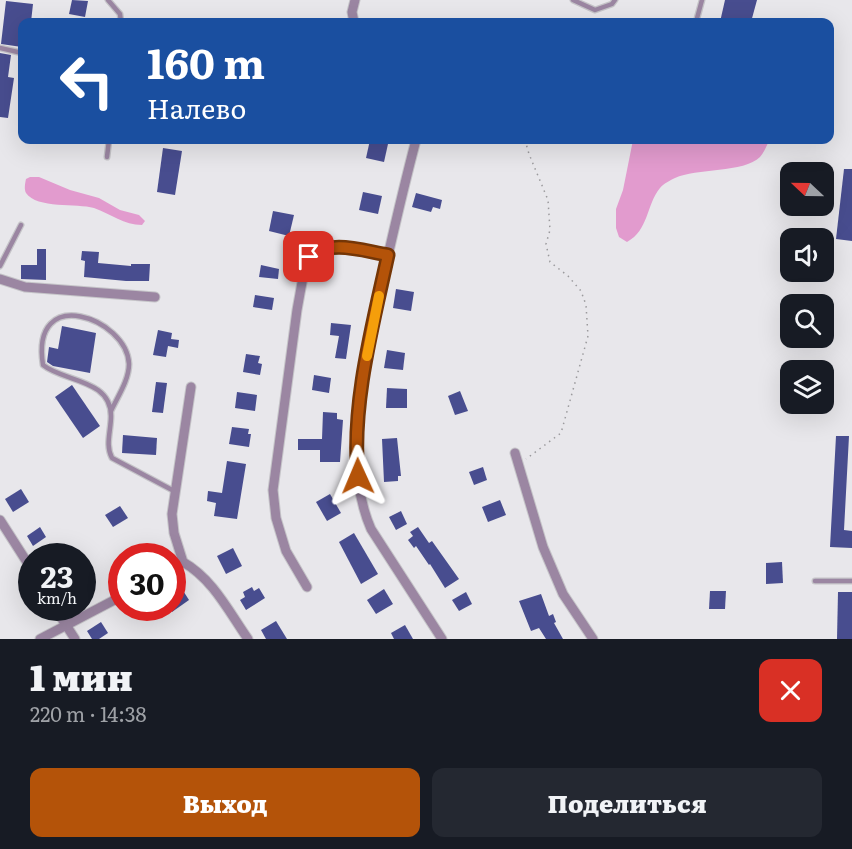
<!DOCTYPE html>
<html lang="ru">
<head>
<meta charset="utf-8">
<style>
	:root { --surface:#171b24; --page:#242831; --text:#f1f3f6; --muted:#9ea1a6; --accent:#b45309 }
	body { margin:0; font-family:Literata,serif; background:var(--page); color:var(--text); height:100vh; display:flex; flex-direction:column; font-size:22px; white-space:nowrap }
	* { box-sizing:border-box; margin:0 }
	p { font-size:20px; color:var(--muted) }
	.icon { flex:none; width:33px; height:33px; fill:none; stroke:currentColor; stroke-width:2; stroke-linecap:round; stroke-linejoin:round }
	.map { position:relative; height:639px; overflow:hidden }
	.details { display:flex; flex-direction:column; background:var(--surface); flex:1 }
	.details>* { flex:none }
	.guide { position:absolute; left:18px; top:18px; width:816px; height:126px; border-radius:12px; box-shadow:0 6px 24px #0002; background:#1a4fa0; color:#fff; overflow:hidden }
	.needle { width:39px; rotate:292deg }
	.controls { position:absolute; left:780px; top:162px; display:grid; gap:12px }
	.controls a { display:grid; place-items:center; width:54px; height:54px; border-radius:12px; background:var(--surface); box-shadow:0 6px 24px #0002; font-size:30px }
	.speed { position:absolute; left:18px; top:543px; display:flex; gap:12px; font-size:30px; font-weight:700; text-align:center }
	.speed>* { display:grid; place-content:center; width:78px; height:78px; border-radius:50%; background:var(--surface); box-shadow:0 6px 24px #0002; line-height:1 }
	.speed small { font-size:15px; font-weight:400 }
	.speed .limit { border:9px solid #d22; background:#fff; color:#111 }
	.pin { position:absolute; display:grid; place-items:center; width:51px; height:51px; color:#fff; margin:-26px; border-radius:12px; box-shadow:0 3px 9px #0006 }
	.me { position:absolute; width:66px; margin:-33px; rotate:359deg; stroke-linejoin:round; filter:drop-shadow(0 0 4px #0008) }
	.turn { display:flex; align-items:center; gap:21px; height:126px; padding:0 30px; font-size:27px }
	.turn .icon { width:78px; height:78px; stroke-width:2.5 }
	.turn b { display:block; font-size:42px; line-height:51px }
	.round { display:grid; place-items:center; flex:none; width:63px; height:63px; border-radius:12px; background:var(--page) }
	.overview { display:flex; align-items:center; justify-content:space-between; height:102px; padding:0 30px }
	h1 { font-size:36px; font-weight:800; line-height:45px }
	.primary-button { display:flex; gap:12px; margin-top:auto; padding:12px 30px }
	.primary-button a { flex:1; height:69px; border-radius:12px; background:var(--accent); color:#fff; font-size:24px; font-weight:800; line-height:69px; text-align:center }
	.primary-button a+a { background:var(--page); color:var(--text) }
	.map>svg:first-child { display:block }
	.forest { fill:#e29bce }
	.building { fill:#484d8f }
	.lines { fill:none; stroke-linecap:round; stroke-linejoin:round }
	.service-casing { stroke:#c5c4c8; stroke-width:7 }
	.minor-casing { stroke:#c5c4c8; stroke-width:11 }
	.path { stroke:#9b9a9d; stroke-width:1.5; stroke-dasharray:1.5 4.5; stroke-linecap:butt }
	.service { stroke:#9b86a2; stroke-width:4.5 }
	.minor { stroke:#9b86a2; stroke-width:9 }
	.route-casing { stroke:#753606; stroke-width:15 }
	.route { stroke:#b45309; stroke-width:10 }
	.slow { stroke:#f59e0b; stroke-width:10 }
</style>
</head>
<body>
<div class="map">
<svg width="852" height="639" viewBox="0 0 852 639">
	<rect width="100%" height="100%" fill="#e8e7eb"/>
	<g class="forest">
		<path d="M 633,140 L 769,140 C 767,146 764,152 760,157 C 744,173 696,168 675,178 C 671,180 663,184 660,188 C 646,205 649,230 627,242 L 619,237 L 616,228 L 616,209 L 623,190 Z"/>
		<path d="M 30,177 L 39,177 L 70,190 L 99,198 L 120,210 L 139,215 L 145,221 L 142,225 C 124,225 111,214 94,208 C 77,203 37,209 26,193 C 24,189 25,184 26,179 Z"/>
	</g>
	<g class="building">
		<path d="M 72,0 L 88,1 L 85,17 L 69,14 Z"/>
		<path d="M 725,0 L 757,0 L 751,22 L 720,22 Z"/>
		<path d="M 6,1 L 33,4 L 31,22 L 22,22 L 22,47 L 1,44 Z"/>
		<path d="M 0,53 L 11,55 L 8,77 L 14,78 L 8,118 L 0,117 Z"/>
		<path d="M 370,140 L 388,144 L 384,162 L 366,158 Z"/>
		<path d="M 163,148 L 182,151 L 175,195 L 157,192 Z"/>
		<path d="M 844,169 L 852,169 L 852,241 L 836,239 Z"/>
		<path d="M 363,192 L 382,196 L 378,214 L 359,210 Z"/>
		<path d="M 416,193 L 442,200 L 440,209 L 433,207 L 431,212 L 412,207 Z"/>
		<path d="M 273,211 L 294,215 L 289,236 L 269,231 Z"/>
		<path d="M 37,249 L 46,249 L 46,280 L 21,279 L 21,265 L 37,265 Z"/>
		<path d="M 82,251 L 99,252 L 98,263 L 131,266 L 131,264 L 150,264 L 149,281 L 126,281 L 84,277 L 85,261 L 81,260 Z"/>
		<path d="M 261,265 L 279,269 L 278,279 L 259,277 Z"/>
		<path d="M 396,289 L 414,292 L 411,311 L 393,308 Z"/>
		<path d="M 255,295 L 274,298 L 272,310 L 253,307 Z"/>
		<path d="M 331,323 L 351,325 L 346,359 L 335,358 L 339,336 L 330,335 Z"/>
		<path d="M 62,326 L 96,333 L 90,373 L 53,366 L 47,362 L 49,347 L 58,349 Z"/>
		<path d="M 158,330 L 172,333 L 171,339 L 179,340 L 178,348 L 168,346 L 166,357 L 153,355 Z"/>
		<path d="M 387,350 L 405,353 L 403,370 L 384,368 Z"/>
		<path d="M 246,354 L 260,356 L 258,363 L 262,364 L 260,375 L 243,372 Z"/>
		<path d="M 314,375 L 331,378 L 329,393 L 312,390 Z"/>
		<path d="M 156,382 L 167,383 L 163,413 L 152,412 Z"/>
		<path d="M 72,385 L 100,426 L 83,438 L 55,397 Z"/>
		<path d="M 387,388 L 407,389 L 407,408 L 386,408 Z"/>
		<path d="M 460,391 L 468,411 L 455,415 L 448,396 Z"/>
		<path d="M 237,392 L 257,395 L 255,411 L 235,408 Z"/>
		<path d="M 323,412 L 337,413 L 337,419 L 343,420 L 340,462 L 320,462 L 320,450 L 298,450 L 298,439 L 322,439 Z"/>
		<path d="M 232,427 L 249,429 L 248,434 L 251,434 L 249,447 L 229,444 Z"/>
		<path d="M 123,435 L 157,438 L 156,455 L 122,453 Z"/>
		<path d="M 836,436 L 849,436 L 844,530 L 852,531 L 852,548 L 830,547 Z"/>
		<path d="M 397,438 L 401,476 L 398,476 L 398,481 L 384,482 L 382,439 Z"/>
		<path d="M 227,461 L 246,464 L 237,519 L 214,516 L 216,503 L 207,501 L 208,491 L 222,493 Z"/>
		<path d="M 483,467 L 487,480 L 474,485 L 469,472 Z"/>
		<path d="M 21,489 L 29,502 L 13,512 L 5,499 Z"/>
		<path d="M 330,494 L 341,513 L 327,521 L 316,502 Z"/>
		<path d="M 500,500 L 506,515 L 488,522 L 482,507 Z"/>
		<path d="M 120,506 L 128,518 L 113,527 L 105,515 Z"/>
		<path d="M 401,511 L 407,524 L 396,530 L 389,517 Z"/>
		<path d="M 40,527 L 46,537 L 33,546 L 27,536 Z"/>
		<path d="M 418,527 L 429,543 L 432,541 L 459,579 L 445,588 L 430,564 L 429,565 L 416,546 L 414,548 L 408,540 L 413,536 L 410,532 Z"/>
		<path d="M 354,533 L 378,574 L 361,584 L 339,542 Z"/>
		<path d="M 233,548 L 242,566 L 226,574 L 217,556 Z"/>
		<path d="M 782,562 L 783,583 L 766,584 L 766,563 Z"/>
		<path d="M 180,586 L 189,600 L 172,612 L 172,591 Z"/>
		<path d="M 252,587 L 254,591 L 259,588 L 265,598 L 246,610 L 240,600 L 245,597 L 243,592 Z"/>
		<path d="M 384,589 L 393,604 L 376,614 L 367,600 Z"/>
		<path d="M 710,591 L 726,591 L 725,609 L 709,609 Z"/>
		<path d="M 466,592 L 472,604 L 459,611 L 452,600 Z"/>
		<path d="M 838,592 L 852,592 L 852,639 L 837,639 Z"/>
		<path d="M 541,594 L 549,616 L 553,614 L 556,622 L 554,623 L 563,639 L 546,639 L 539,628 L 531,631 L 519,601 Z"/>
		<path d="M 276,621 L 287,639 L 266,639 L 261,630 Z"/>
		<path d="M 101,622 L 108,633 L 99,639 L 92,639 L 87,631 Z"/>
		<path d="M 405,625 L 413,639 L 394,639 L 391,633 Z"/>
	</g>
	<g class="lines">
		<defs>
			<g id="service">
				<path d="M 108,0 L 120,14 L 121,22"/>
				<path d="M 573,0 L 595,10 L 612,4 L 615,0"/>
				<path d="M 696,22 L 702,0"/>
				<path d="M 0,48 L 22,53"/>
				<path d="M 107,157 L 109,140"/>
				<path d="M 0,266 L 21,225"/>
				<path d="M 111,411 C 118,396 129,380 129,364 C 127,318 30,283 43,365 C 64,382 111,379 111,416 C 111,431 105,445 112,458 L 174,491"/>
				<path d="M 815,581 L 852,581"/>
			</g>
			<g id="minor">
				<path d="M 354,22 L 352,12 L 355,0"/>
				<path d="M 416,140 C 402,193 390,246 378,300 C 364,371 341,460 371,529 L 442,639"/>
				<path d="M 0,279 L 25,287 L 155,297"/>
				<path d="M 191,387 L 172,514 L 174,533 L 183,562 C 213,579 229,612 248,639"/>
				<path d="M 515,453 L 543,547 L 563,594 L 593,639"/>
				<path d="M 0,520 L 32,570"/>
				<path d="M 172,568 L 183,562"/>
				<path d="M 307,587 L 286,551 L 276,518 L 273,490 L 297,310 L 305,266 L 309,257 L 318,249 L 330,247 L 388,255"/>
				<path d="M 55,608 L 75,639"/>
				<path d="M 40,639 L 122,596"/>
			</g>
		</defs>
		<use href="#service" class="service-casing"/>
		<use href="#minor" class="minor-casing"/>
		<path class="path" d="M 525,140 L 529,154 L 548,200 L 550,230 L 546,244 L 550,262 L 568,276 L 581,291 L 586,305 L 588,336 L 561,433 L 526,459"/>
		<use href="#service" class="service"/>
		<use href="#minor" class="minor"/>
	</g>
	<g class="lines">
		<defs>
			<path id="route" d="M 309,257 C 330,239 363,251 388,255 C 373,324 351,405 358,476"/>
		</defs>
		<use href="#route" class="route-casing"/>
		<use href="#route" class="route"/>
		<path class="slow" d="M 367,356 L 379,296"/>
	</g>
</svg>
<div class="controls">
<a><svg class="needle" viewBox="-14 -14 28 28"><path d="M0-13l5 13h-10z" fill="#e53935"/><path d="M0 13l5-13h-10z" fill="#9ea1a6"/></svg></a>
<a><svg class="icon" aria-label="sound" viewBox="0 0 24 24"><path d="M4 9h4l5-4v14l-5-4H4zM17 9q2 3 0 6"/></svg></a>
<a><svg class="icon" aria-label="search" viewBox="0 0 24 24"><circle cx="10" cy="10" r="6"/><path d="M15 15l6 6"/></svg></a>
<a><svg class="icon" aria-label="layers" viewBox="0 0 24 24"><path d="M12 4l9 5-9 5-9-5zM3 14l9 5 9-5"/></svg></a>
</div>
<div class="speed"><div>23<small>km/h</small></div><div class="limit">30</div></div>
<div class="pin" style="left:309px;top:257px;background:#d93025"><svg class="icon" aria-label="arrive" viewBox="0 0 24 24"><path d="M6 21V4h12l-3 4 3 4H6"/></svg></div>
<svg class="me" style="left:358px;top:476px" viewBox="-20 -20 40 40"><path d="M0-17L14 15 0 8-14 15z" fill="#b45309" stroke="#fff" stroke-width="4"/></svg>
<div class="guide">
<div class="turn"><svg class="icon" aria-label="left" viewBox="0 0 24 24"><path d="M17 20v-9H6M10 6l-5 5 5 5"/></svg><div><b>160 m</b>Налево</div></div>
</div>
</div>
<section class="details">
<div class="overview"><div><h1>1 мин</h1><p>220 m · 14:38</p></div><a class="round" style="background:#d93025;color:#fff"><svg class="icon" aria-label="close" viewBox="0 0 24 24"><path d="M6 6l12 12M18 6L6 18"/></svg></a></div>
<div class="primary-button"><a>Выход</a><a>Поделиться</a></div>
</section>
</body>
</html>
